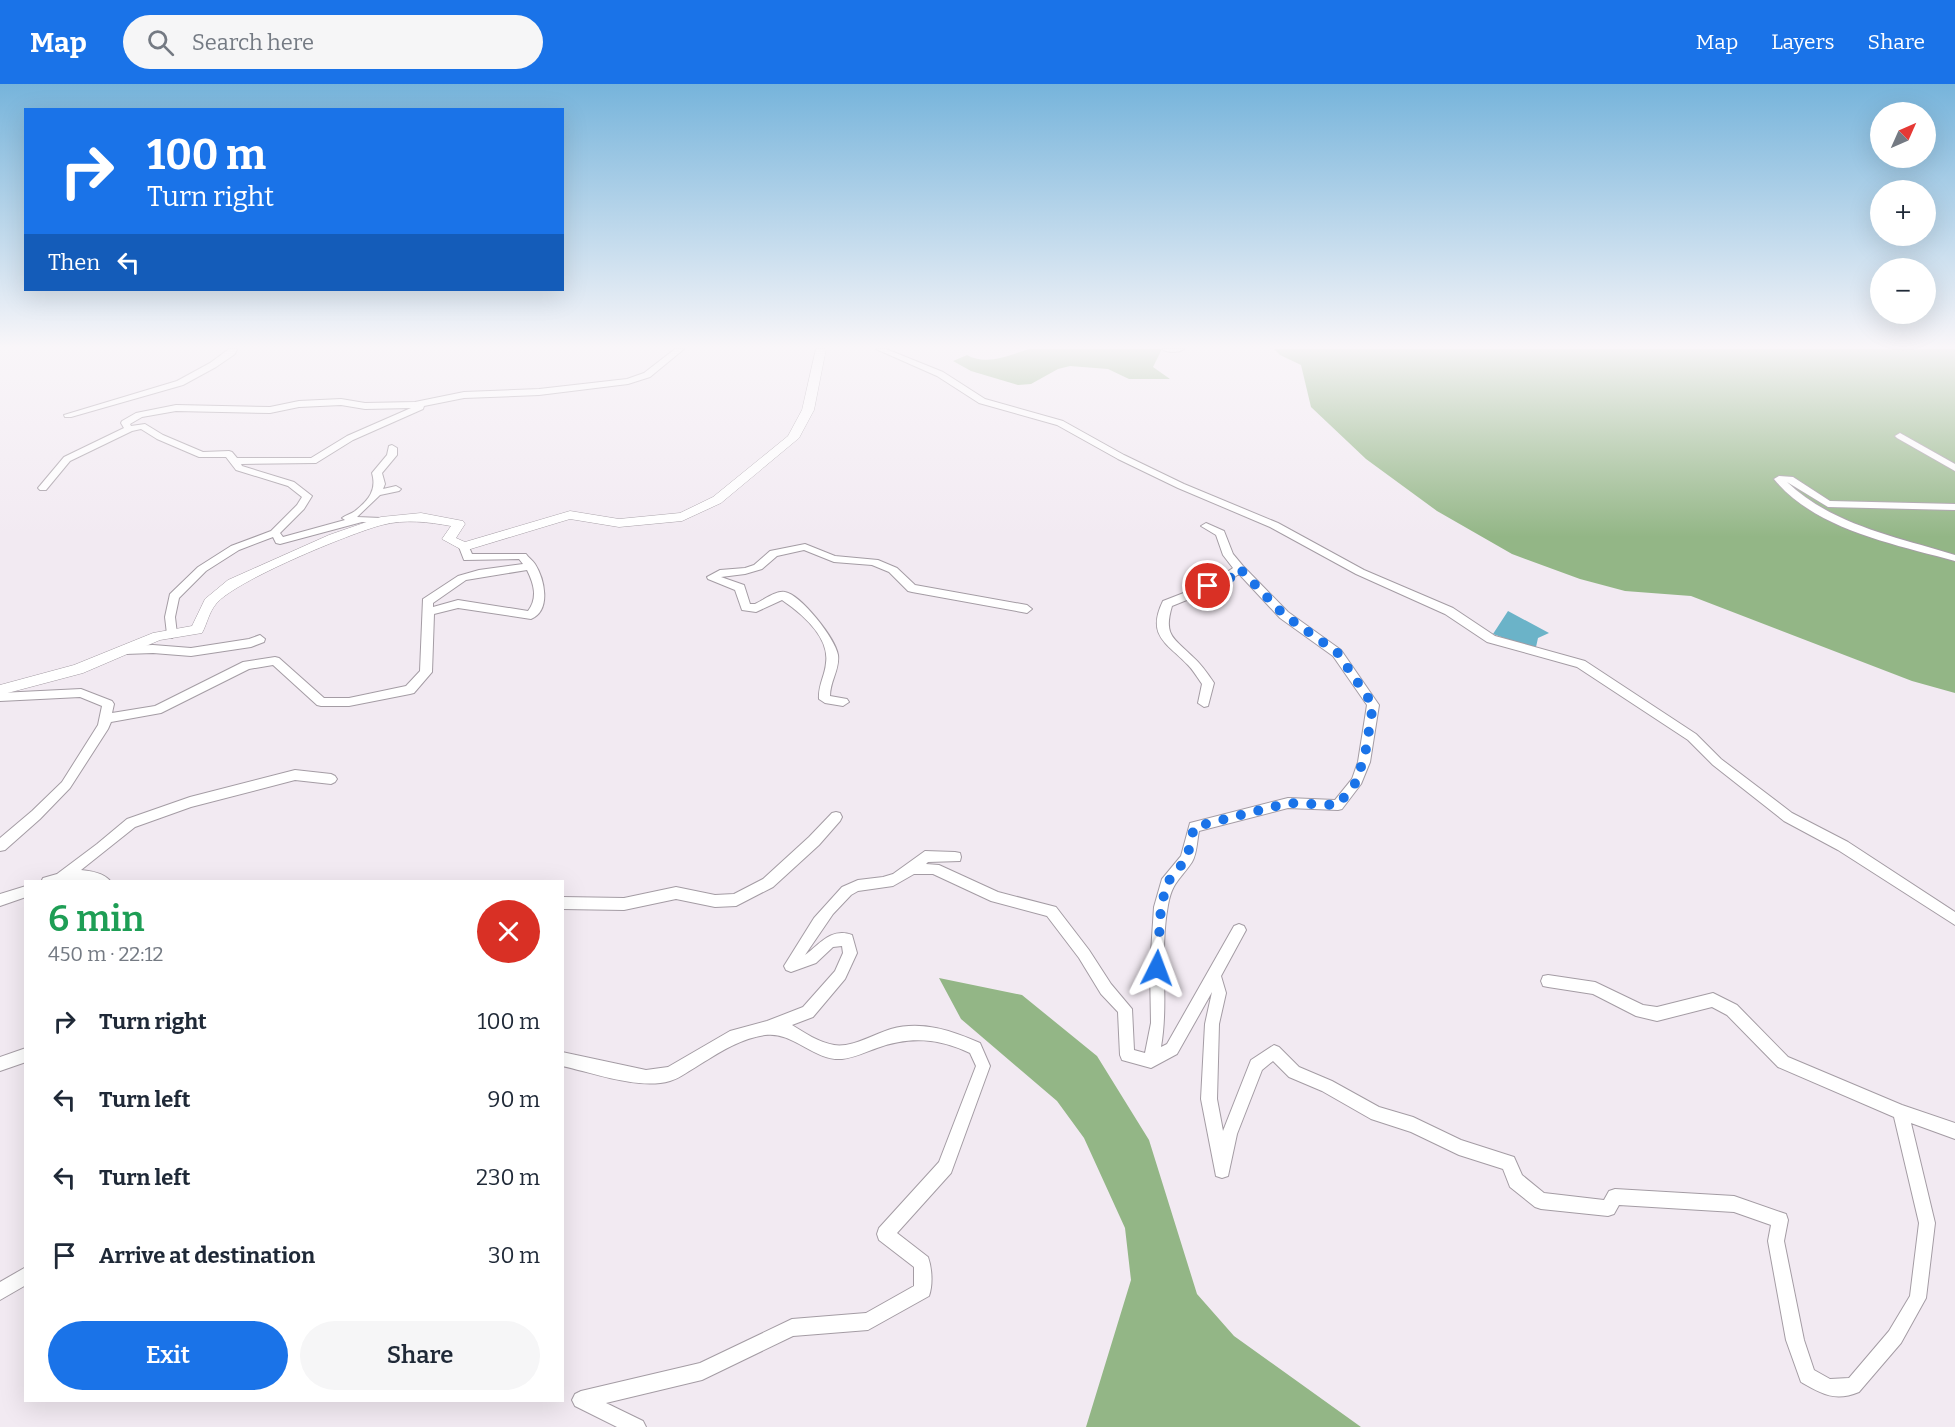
<!DOCTYPE html>
<html lang="en">
<head>
<meta charset="utf-8">
<style>
	:root { --surface:#fff; --page:#f6f6f7; --text:#1f2937; --muted:#747a83; --accent:#1a73e8 }
	body { margin:0; font-family:Bitter,serif; background:var(--page); color:var(--text); height:100vh; display:flex; flex-direction:column; font-size:22px; white-space:nowrap }
	* { box-sizing:border-box; margin:0 }
	p { font-size:20px; color:var(--muted) }
	.icon { flex:none; width:33px; height:33px; fill:none; stroke:currentColor; stroke-width:2; stroke-linecap:round; stroke-linejoin:round }
	.map { position:relative; flex:1; overflow:hidden }
	.details { position:absolute; left:24px; top:796px; width:540px; height:522px; display:flex; flex-direction:column; background:var(--surface); border-radius:0px; box-shadow:0 6px 24px #0002 }
	.details>* { flex:none }
	.top-card { position:absolute; left:24px; top:24px; width:540px; height:183px; border-radius:0px; box-shadow:0 6px 24px #0002; background:#1a73e8; color:#fff; overflow:hidden }
	.needle { width:39px; rotate:45deg }
	.fabs { position:absolute; left:1870px; top:18px; display:grid; gap:12px }
	.fabs a { display:grid; place-items:center; width:66px; height:66px; border-radius:50%; background:var(--surface); box-shadow:0 6px 24px #0002; font-size:30px }
	.pin { position:absolute; display:grid; place-items:center; width:51px; height:51px; color:#fff; margin:-26px; border:3px solid #fff; border-radius:50%; box-shadow:0 2px 6px #0007 }
	.me { position:absolute; width:66px; margin:-33px; rotate:3deg; stroke-linejoin:round; filter:drop-shadow(0 0 4px #0008) }
	.turn { display:flex; align-items:center; gap:21px; height:126px; padding:0 24px; font-size:27px }
	.turn .icon { width:78px; height:78px; stroke-width:2.5 }
	.turn b { display:block; font-size:42px; line-height:51px }
	.then { display:flex; align-items:center; height:57px; padding:0 24px; background:#0003; gap:12px; font-size:22px }
	.round { display:grid; place-items:center; flex:none; width:63px; height:63px; border-radius:32px; background:var(--page) }
	.head { display:flex; align-items:center; justify-content:space-between; height:102px; padding:0 24px }
	h1 { font-size:36px; font-weight:600; line-height:45px; color:#1e9e55 }
	.button { display:flex; gap:12px; margin-top:auto; padding:12px 24px }
	.button a { flex:1; height:69px; border-radius:36px; background:var(--accent); color:#fff; font-size:24px; font-weight:600; line-height:69px; text-align:center }
	.button a+a { background:var(--page); color:var(--text) }
	ul { padding:0; list-style:none }
	li { display:flex; align-items:center; gap:18px; height:78px; padding:0 24px }
	li div { flex:1 }
	li b { display:block; font-size:22px }
	li em { font-style:normal }
	header { display:flex; align-items:center; gap:36px; box-sizing:border-box; height:84px; padding:0 30px; background:var(--accent); color:#fff }
	header strong { font-size:28px }
	nav { display:flex; gap:33px; margin-inline-start:auto; font-size:21px }
	.search { width:420px; height:54px; background:var(--page); display:flex; align-items:center; gap:15px; box-sizing:border-box; padding:0 21px; border-radius:33px; color:var(--muted); font-size:22px }
	.map>svg:first-child { display:block }
	.forest { fill:#93b686 }
	.water { fill:#6bb3c8 }
	.lines { fill:none; stroke-linecap:round; stroke-linejoin:round }
	.minor-casing { stroke:#a49ca4; stroke-width:2 }
	.tertiary-casing { stroke:#a49ca4; stroke-width:1 }
	.minor { fill:#fff; fill-rule:evenodd }
	.tertiary { fill:#fff; fill-rule:evenodd }
	.route { stroke:#1a73e8; stroke-width:10; stroke-dasharray:0 18 }
</style>
</head>
<body>
<header>
<strong>Map</strong>
<div class="search"><svg class="icon" aria-label="search" viewBox="0 0 24 24"><circle cx="10" cy="10" r="6"/><path d="M15 15l6 6"/></svg>Search here</div>
<nav><a>Map</a><a>Layers</a><a>Share</a></nav>
</header>
<div class="map">
<svg width="1955" height="1343" viewBox="0 0 1955 1343">
	<rect width="100%" height="100%" fill="#f2eaf2"/>
	<g class="forest">
		<path d="M 1029,265 L 1162,265 L 1153,283 L 1170,295 L 1129,295 L 1108,285 L 1070,282 L 1058,285 L 1031,300 L 1018,301 L 971,287 L 953,277 L 967,271 C 986,282 1010,271 1029,265 Z"/>
		<path d="M 1274,265 L 1955,265 L 1955,609 L 1912,597 L 1691,512 L 1625,507 L 1580,495 L 1512,470 L 1437,427 L 1366,375 L 1311,323 L 1301,281 L 1280,271 Z"/>
		<path d="M 939,894 L 1022,911 L 1097,972 L 1149,1056 L 1197,1210 L 1234,1252 L 1361,1343 L 1086,1343 L 1131,1196 L 1125,1144 L 1084,1054 L 1057,1017 L 961,935 Z"/>
	</g>
	<path class="water" d="M 1508,527 L 1549,549 L 1538,554 L 1536,563 L 1526,562 L 1493,550 Z"/>
	<g class="lines">
		<defs>
			<g id="minor">
				<path d="M 229,265 L 237,265 L 235,270 L 216,283 L 183,301 L 71,333 L 65,333 L 64,331 L 177,297 L 210,279 Z"/>
				<path d="M 675,265 L 684,265 L 650,293 L 628,300 L 539,311 L 464,314 L 424,322 L 423,325 L 353,356 L 316,379 L 241,380 L 242,382 L 294,398 L 312,412 L 304,425 L 280,449 L 283,453 L 345,436 L 342,434 C 346,431 351,430 355,427 C 369,416 377,406 372,389 L 387,371 L 389,362 L 392,361 L 397,364 L 397,371 L 382,389 L 385,400 L 383,405 L 396,402 L 401,405 L 399,407 L 380,411 L 357,433 L 381,434 L 384,435 L 384,439 L 362,438 L 280,460 L 276,459 L 273,453 L 239,466 L 206,487 L 179,514 L 175,533 L 177,550 L 172,554 L 167,550 L 165,533 L 170,510 L 198,483 L 231,462 L 271,447 L 297,421 L 302,413 L 288,402 L 236,386 L 226,373 L 199,373 L 157,355 L 141,345 L 132,347 L 70,377 L 46,406 L 40,406 L 38,404 L 64,373 L 124,344 L 121,339 L 122,337 L 136,329 L 176,321 L 270,323 L 299,317 L 341,315 L 365,319 L 415,318 L 464,308 L 539,305 L 627,295 L 644,289 ZM 341,321 L 365,325 L 411,324 L 347,352 L 311,374 L 237,374 L 232,368 L 229,367 L 203,368 L 163,351 L 145,340 L 131,342 L 130,340 L 142,333 L 176,327 L 270,329 L 299,323 Z"/>
				<path d="M 876,265 L 886,265 L 943,288 L 985,315 L 1063,337 L 1124,371 L 1184,400 L 1278,439 L 1364,486 L 1453,524 L 1495,552 L 1585,577 L 1696,650 L 1721,675 L 1792,729 L 1848,758 L 1955,828 L 1955,841 L 1838,766 L 1784,737 L 1713,681 L 1688,656 L 1577,583 L 1487,558 L 1445,530 L 1356,490 L 1270,443 L 1178,404 L 1118,375 L 1057,341 L 979,319 L 937,292 Z"/>
				<path d="M 1162,265 L 1184,265 C 1179,269 1167,269 1162,265 Z"/>
				<path d="M 1900,349 L 1955,380 L 1955,387 L 1897,354 L 1895,352 Z"/>
				<path d="M 1779,392 L 1793,393 L 1830,417 L 1955,420 L 1955,426 L 1828,423 L 1787,398 C 1832,441 1897,453 1955,471 L 1955,477 C 1894,460 1816,446 1774,395 Z"/>
				<path d="M 1206,439 L 1224,447 L 1233,470 L 1243,482 L 1288,528 L 1341,566 L 1379,621 L 1370,678 L 1361,700 L 1342,725 L 1338,726 L 1288,724 L 1199,747 C 1197,756 1197,770 1192,778 C 1180,796 1172,798 1168,821 C 1159,868 1169,917 1161,963 L 1167,960 L 1234,842 L 1239,840 L 1244,842 L 1246,846 L 1221,892 L 1226,909 L 1219,940 L 1217,1015 L 1223,1047 L 1251,976 L 1274,961 L 1279,963 L 1299,983 L 1332,997 L 1379,1023 L 1413,1033 L 1461,1056 L 1514,1073 L 1522,1091 L 1544,1109 L 1604,1116 L 1609,1107 L 1615,1105 L 1734,1112 L 1780,1128 L 1786,1130 L 1788,1136 L 1784,1157 L 1804,1256 L 1814,1286 L 1830,1295 L 1849,1294 L 1889,1247 L 1910,1212 L 1919,1139 L 1894,1033 L 1778,983 L 1727,931 L 1712,923 L 1657,937 L 1636,932 L 1593,910 L 1548,903 L 1543,902 L 1541,897 L 1543,892 L 1548,891 L 1595,898 L 1643,921 L 1657,923 L 1713,909 L 1737,921 L 1788,973 L 1902,1021 L 1955,1039 L 1955,1055 L 1911,1039 L 1935,1139 L 1926,1214 L 1901,1259 L 1859,1308 C 1835,1318 1822,1310 1801,1298 L 1786,1256 L 1768,1157 L 1771,1141 L 1734,1128 L 1619,1121 L 1614,1130 L 1608,1132 L 1541,1125 L 1535,1123 L 1510,1103 L 1503,1085 L 1459,1071 L 1411,1048 L 1371,1035 L 1322,1007 L 1289,993 L 1273,977 L 1262,986 L 1237,1050 L 1228,1092 L 1222,1094 L 1216,1092 L 1201,1015 L 1205,940 L 1212,908 L 1177,970 L 1151,984 L 1122,976 L 1120,971 L 1118,928 L 1101,910 L 1079,874 L 1047,832 L 991,817 L 933,790 L 914,790 L 893,802 L 858,807 L 851,811 L 833,830 L 805,871 C 819,861 831,843 852,851 L 857,869 L 845,895 L 813,933 L 792,941 C 805,949 818,958 834,961 C 852,964 874,950 891,945 C 922,936 953,947 980,959 L 990,982 L 951,1089 L 897,1149 L 928,1173 C 932,1184 933,1201 929,1212 L 868,1246 L 793,1252 L 702,1296 L 606,1319 L 643,1337 L 646,1343 L 617,1343 L 575,1322 L 572,1316 L 575,1310 L 581,1307 L 700,1279 L 792,1235 L 866,1229 L 914,1202 L 914,1183 L 879,1156 L 877,1150 L 879,1144 L 939,1078 L 976,982 L 970,969 C 938,954 910,952 877,964 C 866,968 853,974 842,975 C 814,977 793,947 765,951 C 737,955 714,972 691,986 C 684,990 678,995 670,997 C 639,1006 594,989 562,982 L 562,968 L 646,986 L 668,983 L 730,947 L 767,937 L 803,923 L 835,887 L 843,869 L 842,862 L 833,863 L 816,879 L 791,888 L 786,886 L 784,882 L 814,834 L 842,803 L 858,796 L 883,793 L 893,790 L 925,767 L 955,768 L 960,769 L 961,773 L 960,777 L 928,778 L 926,780 L 939,781 L 998,808 L 1056,823 L 1089,866 L 1111,900 L 1132,925 L 1134,966 L 1145,969 L 1151,939 L 1150,884 L 1154,823 L 1162,795 L 1181,772 L 1190,739 L 1288,714 L 1335,716 L 1352,695 L 1358,678 L 1367,621 L 1333,572 L 1280,534 L 1239,490 L 1219,503 L 1172,522 C 1163,552 1174,554 1193,573 C 1201,580 1208,590 1214,599 L 1208,622 L 1204,623 L 1198,619 L 1202,600 C 1197,593 1193,586 1188,581 C 1167,559 1146,552 1163,517 L 1212,498 L 1233,484 L 1223,471 L 1216,451 L 1201,442 Z"/>
				<path d="M 464,460 L 468,461 L 472,470 L 526,470 C 528,473 533,477 535,480 C 544,494 552,526 531,535 L 458,524 L 434,530 L 432,588 L 414,609 L 410,610 L 349,622 L 321,622 L 317,621 L 273,581 L 249,585 L 161,629 L 111,638 L 108,645 L 70,704 L 40,735 L 5,766 L 0,767 L 0,754 L 32,727 L 62,698 L 98,641 L 102,622 L 80,613 L 0,617 L 0,609 L 81,605 L 112,617 L 114,620 L 112,629 L 155,622 L 243,578 L 275,573 L 279,574 L 324,614 L 349,614 L 406,602 L 420,587 L 423,515 L 458,492 L 479,486 L 523,480 L 519,475 L 464,476 L 459,463 ZM 527,486 C 534,500 538,514 528,527 L 458,516 L 433,523 L 433,519 L 466,496 Z"/>
				<path d="M 805,460 L 835,472 L 878,476 L 897,484 L 915,501 L 1027,521 L 1032,525 L 1027,529 L 912,508 L 908,507 L 889,488 L 872,481 L 834,478 L 804,466 L 777,472 L 762,485 L 745,490 L 721,493 L 744,501 L 750,520 L 755,520 C 762,517 776,506 785,508 C 801,511 835,554 838,571 C 840,585 830,597 830,612 L 847,615 L 849,618 L 843,622 L 825,619 L 819,615 C 818,601 825,592 826,579 C 830,553 801,529 782,516 L 756,528 L 742,526 L 735,506 L 708,495 L 707,493 L 720,486 L 745,484 L 754,481 L 770,467 Z"/>
				<path d="M 260,551 L 265,555 L 264,558 L 251,563 L 191,572 L 153,569 L 125,570 L 119,566 L 125,562 L 153,561 L 191,564 L 249,555 Z"/>
				<path d="M 295,686 L 331,690 L 335,692 L 337,695 L 335,698 L 331,700 L 295,696 L 191,723 L 135,743 L 81,786 C 91,787 105,789 111,798 L 41,798 L 43,794 L 57,790 L 97,760 L 127,735 L 190,713 Z"/>
				<path d="M 836,728 L 840,729 L 842,733 L 840,737 L 819,761 L 773,803 L 736,822 L 715,823 L 676,815 L 624,826 L 562,825 L 562,813 L 624,814 L 676,803 L 715,811 L 734,810 L 763,795 L 809,753 L 832,729 Z"/>
				<path d="M 26,802 L 26,813 L 0,822 L 0,810 Z"/>
				<path d="M 26,964 L 26,978 L 0,987 L 0,973 Z"/>
				<path d="M 26,1183 L 26,1201 L 0,1216 L 0,1198 Z"/>
			</g>
			<path id="tertiary" d="M 816,265 L 826,265 L 814,326 L 799,354 L 721,419 L 682,437 L 619,443 L 570,435 L 464,467 L 442,455 L 451,442 C 428,438 405,435 382,441 C 351,449 234,497 216,520 C 209,528 207,540 202,549 L 160,556 L 83,589 L 0,611 L 0,601 L 74,581 L 153,549 L 192,542 L 205,515 L 228,496 L 329,451 L 381,433 L 421,429 L 463,437 L 465,440 L 456,454 L 465,458 L 570,427 L 619,435 L 680,429 L 713,413 L 788,352 L 802,326 Z"/>
		</defs>
		<use href="#minor" class="minor-casing"/>
		<use href="#tertiary" class="tertiary-casing"/>
		<use href="#minor" class="minor"/>
		<use href="#tertiary" class="tertiary"/>
	</g>
	<linearGradient id="sky" x2="0" y2="1"><stop stop-color="#76b4db"/><stop offset="0.58" stop-color="#f9f6f9"/><stop offset="1" stop-color="#f9f6f9" stop-opacity="0"/></linearGradient>
	<rect width="1955" height="453" fill="url(#sky)"/>
	<g class="lines">
		<path class="route" d="M 1157,884 L 1161,823 L 1167,799 L 1187,774 L 1194,743 L 1288,719 L 1338,721 L 1357,697 L 1366,665 L 1373,621 L 1337,568 L 1284,531 L 1239,484 L 1230,494 L 1208,502"/>
	</g>
</svg>
<div class="fabs">
<a><svg class="needle" viewBox="-14 -14 28 28"><path d="M0-13l5 13h-10z" fill="#e53935"/><path d="M0 13l5-13h-10z" fill="#747a83"/></svg></a>
<a>+</a>
<a>−</a>
</div>
<div class="pin" style="left:1208px;top:502px;background:#d93025"><svg class="icon" aria-label="arrive" viewBox="0 0 24 24"><path d="M6 21V4h12l-3 4 3 4H6"/></svg></div>
<svg class="me" style="left:1157px;top:884px" viewBox="-20 -20 40 40"><path d="M0-17L14 15 0 8-14 15z" fill="#1a73e8" stroke="#fff" stroke-width="4"/></svg>
<div class="top-card">
<div class="turn"><svg class="icon" aria-label="right" viewBox="0 0 24 24"><path d="M7 20v-9h11M14 6l5 5-5 5"/></svg><div><b>100 m</b>Turn right</div></div>
<div class="then">Then<svg class="icon" aria-label="left" viewBox="0 0 24 24"><path d="M17 20v-9H6M10 6l-5 5 5 5"/></svg></div>
</div>
<section class="details">
<div class="head"><div><h1>6 min</h1><p>450 m · 22:12</p></div><a class="round" style="background:#d93025;color:#fff"><svg class="icon" aria-label="close" viewBox="0 0 24 24"><path d="M6 6l12 12M18 6L6 18"/></svg></a></div>
<ul>
<li><svg class="icon" aria-label="right" viewBox="0 0 24 24"><path d="M7 20v-9h11M14 6l5 5-5 5"/></svg><div><b>Turn right</b></div><em>100 m</em></li>
<li><svg class="icon" aria-label="left" viewBox="0 0 24 24"><path d="M17 20v-9H6M10 6l-5 5 5 5"/></svg><div><b>Turn left</b></div><em>90 m</em></li>
<li><svg class="icon" aria-label="left" viewBox="0 0 24 24"><path d="M17 20v-9H6M10 6l-5 5 5 5"/></svg><div><b>Turn left</b></div><em>230 m</em></li>
<li><svg class="icon" aria-label="arrive" viewBox="0 0 24 24"><path d="M6 21V4h12l-3 4 3 4H6"/></svg><div><b>Arrive at destination</b></div><em>30 m</em></li>
</ul>
<div class="button"><a>Exit</a><a>Share</a></div>
</section>
</div>
</body>
</html>
